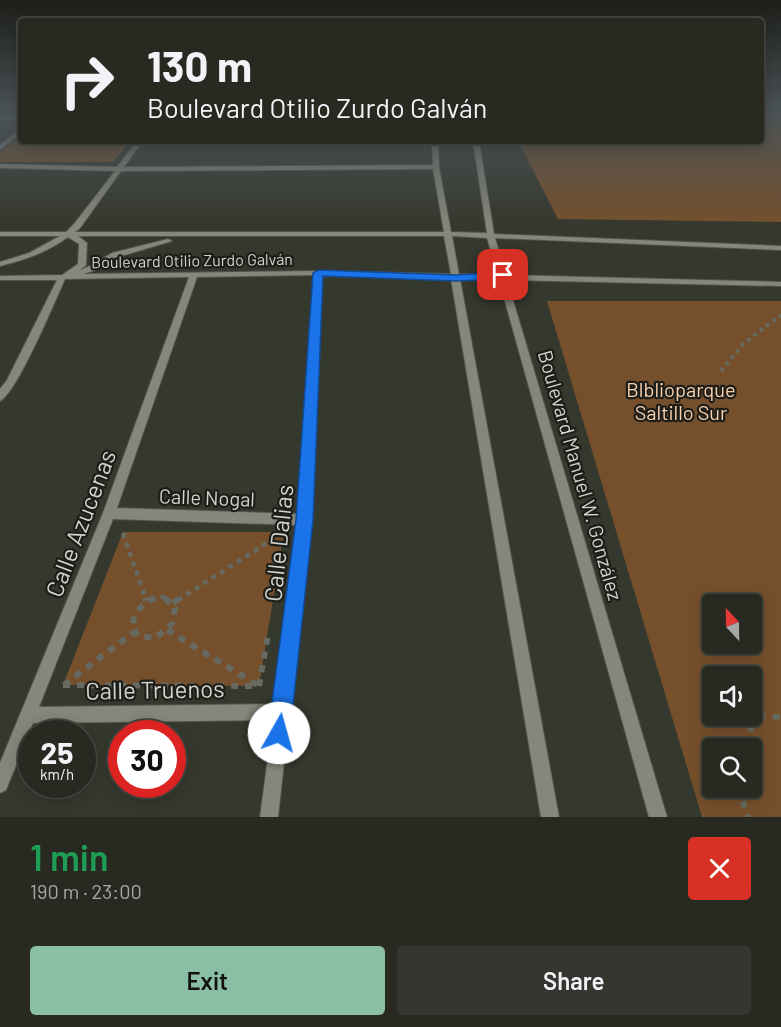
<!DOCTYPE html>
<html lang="en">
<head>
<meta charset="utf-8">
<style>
	:root { --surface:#282a22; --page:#34362f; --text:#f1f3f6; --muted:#a5a7a5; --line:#444640; --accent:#8abfa5 }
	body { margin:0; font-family:Barlow,sans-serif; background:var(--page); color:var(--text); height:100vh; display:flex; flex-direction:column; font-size:22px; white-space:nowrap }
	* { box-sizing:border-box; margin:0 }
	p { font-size:20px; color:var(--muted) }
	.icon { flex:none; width:33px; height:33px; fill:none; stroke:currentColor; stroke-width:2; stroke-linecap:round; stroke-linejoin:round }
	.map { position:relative; height:817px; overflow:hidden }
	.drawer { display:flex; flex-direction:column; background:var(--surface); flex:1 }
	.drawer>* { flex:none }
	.banner { position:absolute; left:18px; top:18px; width:746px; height:126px; border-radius:6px; box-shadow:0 3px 15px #0003,0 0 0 2px var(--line); background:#282a22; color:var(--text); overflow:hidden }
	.needle { width:39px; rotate:338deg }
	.buttons { position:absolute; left:702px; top:594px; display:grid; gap:12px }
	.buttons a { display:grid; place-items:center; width:60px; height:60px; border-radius:6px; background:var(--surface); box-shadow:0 3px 15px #0003,0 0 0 2px var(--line); font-size:30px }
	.speed { position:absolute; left:18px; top:720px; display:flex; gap:12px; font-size:30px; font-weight:700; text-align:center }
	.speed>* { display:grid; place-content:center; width:78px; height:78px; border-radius:50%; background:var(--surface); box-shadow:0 3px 15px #0003,0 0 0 2px var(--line); line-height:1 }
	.speed small { font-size:15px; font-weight:400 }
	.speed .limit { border:9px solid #d22; background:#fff; color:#111 }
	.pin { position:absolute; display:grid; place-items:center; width:51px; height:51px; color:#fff; margin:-26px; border-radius:12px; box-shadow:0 3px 9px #0006 }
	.me { position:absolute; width:66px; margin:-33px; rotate:7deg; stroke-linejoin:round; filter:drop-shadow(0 0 4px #0008) }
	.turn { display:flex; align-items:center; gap:21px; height:126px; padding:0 30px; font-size:27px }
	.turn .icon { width:78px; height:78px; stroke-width:2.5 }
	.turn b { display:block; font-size:42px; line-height:51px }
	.round { display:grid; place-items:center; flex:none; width:63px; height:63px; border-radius:6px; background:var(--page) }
	.headline { display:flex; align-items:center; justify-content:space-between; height:102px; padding:0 30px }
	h1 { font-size:36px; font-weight:600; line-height:45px; color:#1e9e55 }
	.action { display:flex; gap:12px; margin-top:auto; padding:12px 30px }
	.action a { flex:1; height:69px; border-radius:6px; background:var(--accent); color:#111; font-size:24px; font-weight:600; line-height:69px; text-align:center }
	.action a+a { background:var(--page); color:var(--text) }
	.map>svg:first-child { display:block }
	.green { fill:#76502c; fill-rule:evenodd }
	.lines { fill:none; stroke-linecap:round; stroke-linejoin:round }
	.minor-casing { stroke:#53554c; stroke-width:2 }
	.path-far2 { stroke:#676a60; stroke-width:4; stroke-dasharray:4 4; stroke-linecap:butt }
	.path-far1 { stroke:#676a60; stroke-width:4.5; stroke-dasharray:5 5; stroke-linecap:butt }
	.path { stroke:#676a60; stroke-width:6; stroke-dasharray:7 7; stroke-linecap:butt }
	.minor { fill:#84877a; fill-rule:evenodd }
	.route { fill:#1a73e8; stroke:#114b97; stroke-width:1.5 }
	.labels { text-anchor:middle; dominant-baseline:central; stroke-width:4.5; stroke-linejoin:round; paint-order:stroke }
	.far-street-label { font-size:16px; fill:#d1d3cc; stroke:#1d1e19 }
	.park-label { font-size:20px; fill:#f9d1ac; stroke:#1d1e19 }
	.street-label { font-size:20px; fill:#d1d3cc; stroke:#1d1e19 }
	.near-street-label { font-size:24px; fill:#d1d3cc; stroke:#1d1e19 }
</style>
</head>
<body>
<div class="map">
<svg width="781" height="817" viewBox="0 0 781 817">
	<rect width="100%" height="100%" fill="#35382d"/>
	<g class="green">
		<path d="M 761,112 L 781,112 L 781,222 L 558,219 L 518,141 L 760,141 Z"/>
		<path d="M 21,136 L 21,141 L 130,141 L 113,162 L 0,162 L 0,153 Z"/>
		<path d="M 547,301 L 781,301 L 781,817 L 702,817 ZM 712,604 L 752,604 L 752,644 L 712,644 ZM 712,676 L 752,676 L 752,716 L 712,716 ZM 712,748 L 752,748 L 752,788 L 712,788 Z"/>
		<path d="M 123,532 L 284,532 L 259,686 L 63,685 Z"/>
	</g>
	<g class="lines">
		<defs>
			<g id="minor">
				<rect x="0" y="116" width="21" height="4"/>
				<path d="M 21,128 L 21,133 L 0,150 L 0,145 Z"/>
				<path d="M 137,141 L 143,141 L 124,167 L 433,165 L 432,141 L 438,141 L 439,167 L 451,232 L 487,233 L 473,141 L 479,141 L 494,234 L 781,246 L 781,250 L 495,238 L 506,275 L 781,282 L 781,286 L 507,280 L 667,817 L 649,817 L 499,280 L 460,279 L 559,817 L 541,817 L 451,279 L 322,276 L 311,520 L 278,817 L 260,817 L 273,720 L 33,723 L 6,790 L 0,793 L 0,763 L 103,513 L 189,277 L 65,279 C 55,301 17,393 0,401 L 0,389 L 7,380 L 57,280 L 0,280 L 0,276 L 62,275 L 78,264 L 79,244 L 68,237 C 48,252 25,260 0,266 L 0,262 L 29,253 L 60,236 L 0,236 L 0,232 L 66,232 L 74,224 L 115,171 L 0,168 L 0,164 L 117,167 ZM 433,169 L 444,232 L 75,232 L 80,228 L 121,171 ZM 78,236 L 444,236 L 451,274 L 318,271 L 83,274 L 96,270 L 118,257 L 172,241 L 168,239 L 112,253 L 90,266 L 80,270 L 86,265 L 87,243 ZM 452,236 L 487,238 L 498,275 L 459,274 ZM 314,275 L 299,514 L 117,508 L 197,277 ZM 113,519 L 298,525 L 275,704 L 39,707 Z"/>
			</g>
		</defs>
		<use href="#minor" class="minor-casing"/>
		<path class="path-far2" d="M 721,371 L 744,343 L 781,315"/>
		<g class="path-far1">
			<path d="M 123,533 L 146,600"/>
			<path d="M 151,600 L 164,597 L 167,600"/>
			<path d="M 178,600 L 273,539"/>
		</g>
		<g class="path">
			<path d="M 145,598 L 146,601"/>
			<path d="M 155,598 C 142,603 135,612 132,626 L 138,636 L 155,638 L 172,624 L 175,608 L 165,598"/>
			<path d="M 173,603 L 180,598"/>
			<path d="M 167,630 L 259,686"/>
			<path d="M 63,685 L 259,686"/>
			<path d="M 64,685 L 134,632"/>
			<path d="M 259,686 L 268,634"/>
			<path d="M 752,767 L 760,764 L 747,716 L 781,717"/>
			<path d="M 738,788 L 748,817"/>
		</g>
		<use href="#minor" class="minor"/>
	</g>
	<linearGradient id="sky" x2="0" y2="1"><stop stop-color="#1d1f19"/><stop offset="0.5" stop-color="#4b5357"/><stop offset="1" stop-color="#4b5357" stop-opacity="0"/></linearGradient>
	<rect width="781" height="226" fill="url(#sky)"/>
	<path class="route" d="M 318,270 L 456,275 L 503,272 L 509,275 L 503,279 L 456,281 L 323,276 L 313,520 L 290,733 L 287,740 L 279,743 L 271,740 L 268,733 L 296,520 L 313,273 Z"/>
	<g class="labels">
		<g class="far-street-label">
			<text transform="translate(192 260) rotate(-1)">Boulevard Otilio Zurdo Galván</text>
		</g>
		<g class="park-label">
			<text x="681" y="389">Blblioparque<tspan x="681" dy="23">Saltillo Sur</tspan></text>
		</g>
		<g class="street-label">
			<text transform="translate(581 475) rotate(74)">Boulevard Manuel W. González</text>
			<text transform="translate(207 497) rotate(2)">Calle Nogal</text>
		</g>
		<g class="near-street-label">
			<text transform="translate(80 523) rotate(-69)">Calle Azucenas</text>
			<text transform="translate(278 543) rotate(-84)">Calle Dalias</text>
			<text transform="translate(155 689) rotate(-1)">Calle Truenos</text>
		</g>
	</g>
</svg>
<div class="buttons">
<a><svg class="needle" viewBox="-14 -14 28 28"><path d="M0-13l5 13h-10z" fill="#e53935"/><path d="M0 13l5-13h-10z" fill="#a5a7a5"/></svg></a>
<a><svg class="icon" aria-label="sound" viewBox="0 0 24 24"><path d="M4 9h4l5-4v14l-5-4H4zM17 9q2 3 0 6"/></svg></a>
<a><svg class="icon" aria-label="search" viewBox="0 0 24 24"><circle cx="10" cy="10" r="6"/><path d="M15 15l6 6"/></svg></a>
</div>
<div class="speed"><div>25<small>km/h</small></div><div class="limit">30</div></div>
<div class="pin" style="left:503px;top:275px;background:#d93025"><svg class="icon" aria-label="arrive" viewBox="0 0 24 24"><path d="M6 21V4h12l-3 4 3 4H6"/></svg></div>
<svg class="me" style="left:279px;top:733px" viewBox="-20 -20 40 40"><circle r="19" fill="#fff"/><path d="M0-13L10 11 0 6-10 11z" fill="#1a73e8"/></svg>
<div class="banner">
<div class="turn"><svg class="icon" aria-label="right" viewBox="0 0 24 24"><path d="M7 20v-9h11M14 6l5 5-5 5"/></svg><div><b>130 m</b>Boulevard Otilio Zurdo Galván</div></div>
</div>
</div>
<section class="drawer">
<div class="headline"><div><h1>1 min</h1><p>190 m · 23:00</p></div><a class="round" style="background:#d93025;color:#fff"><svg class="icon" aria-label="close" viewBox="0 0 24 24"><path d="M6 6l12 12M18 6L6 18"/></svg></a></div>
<div class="action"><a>Exit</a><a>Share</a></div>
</section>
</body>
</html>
